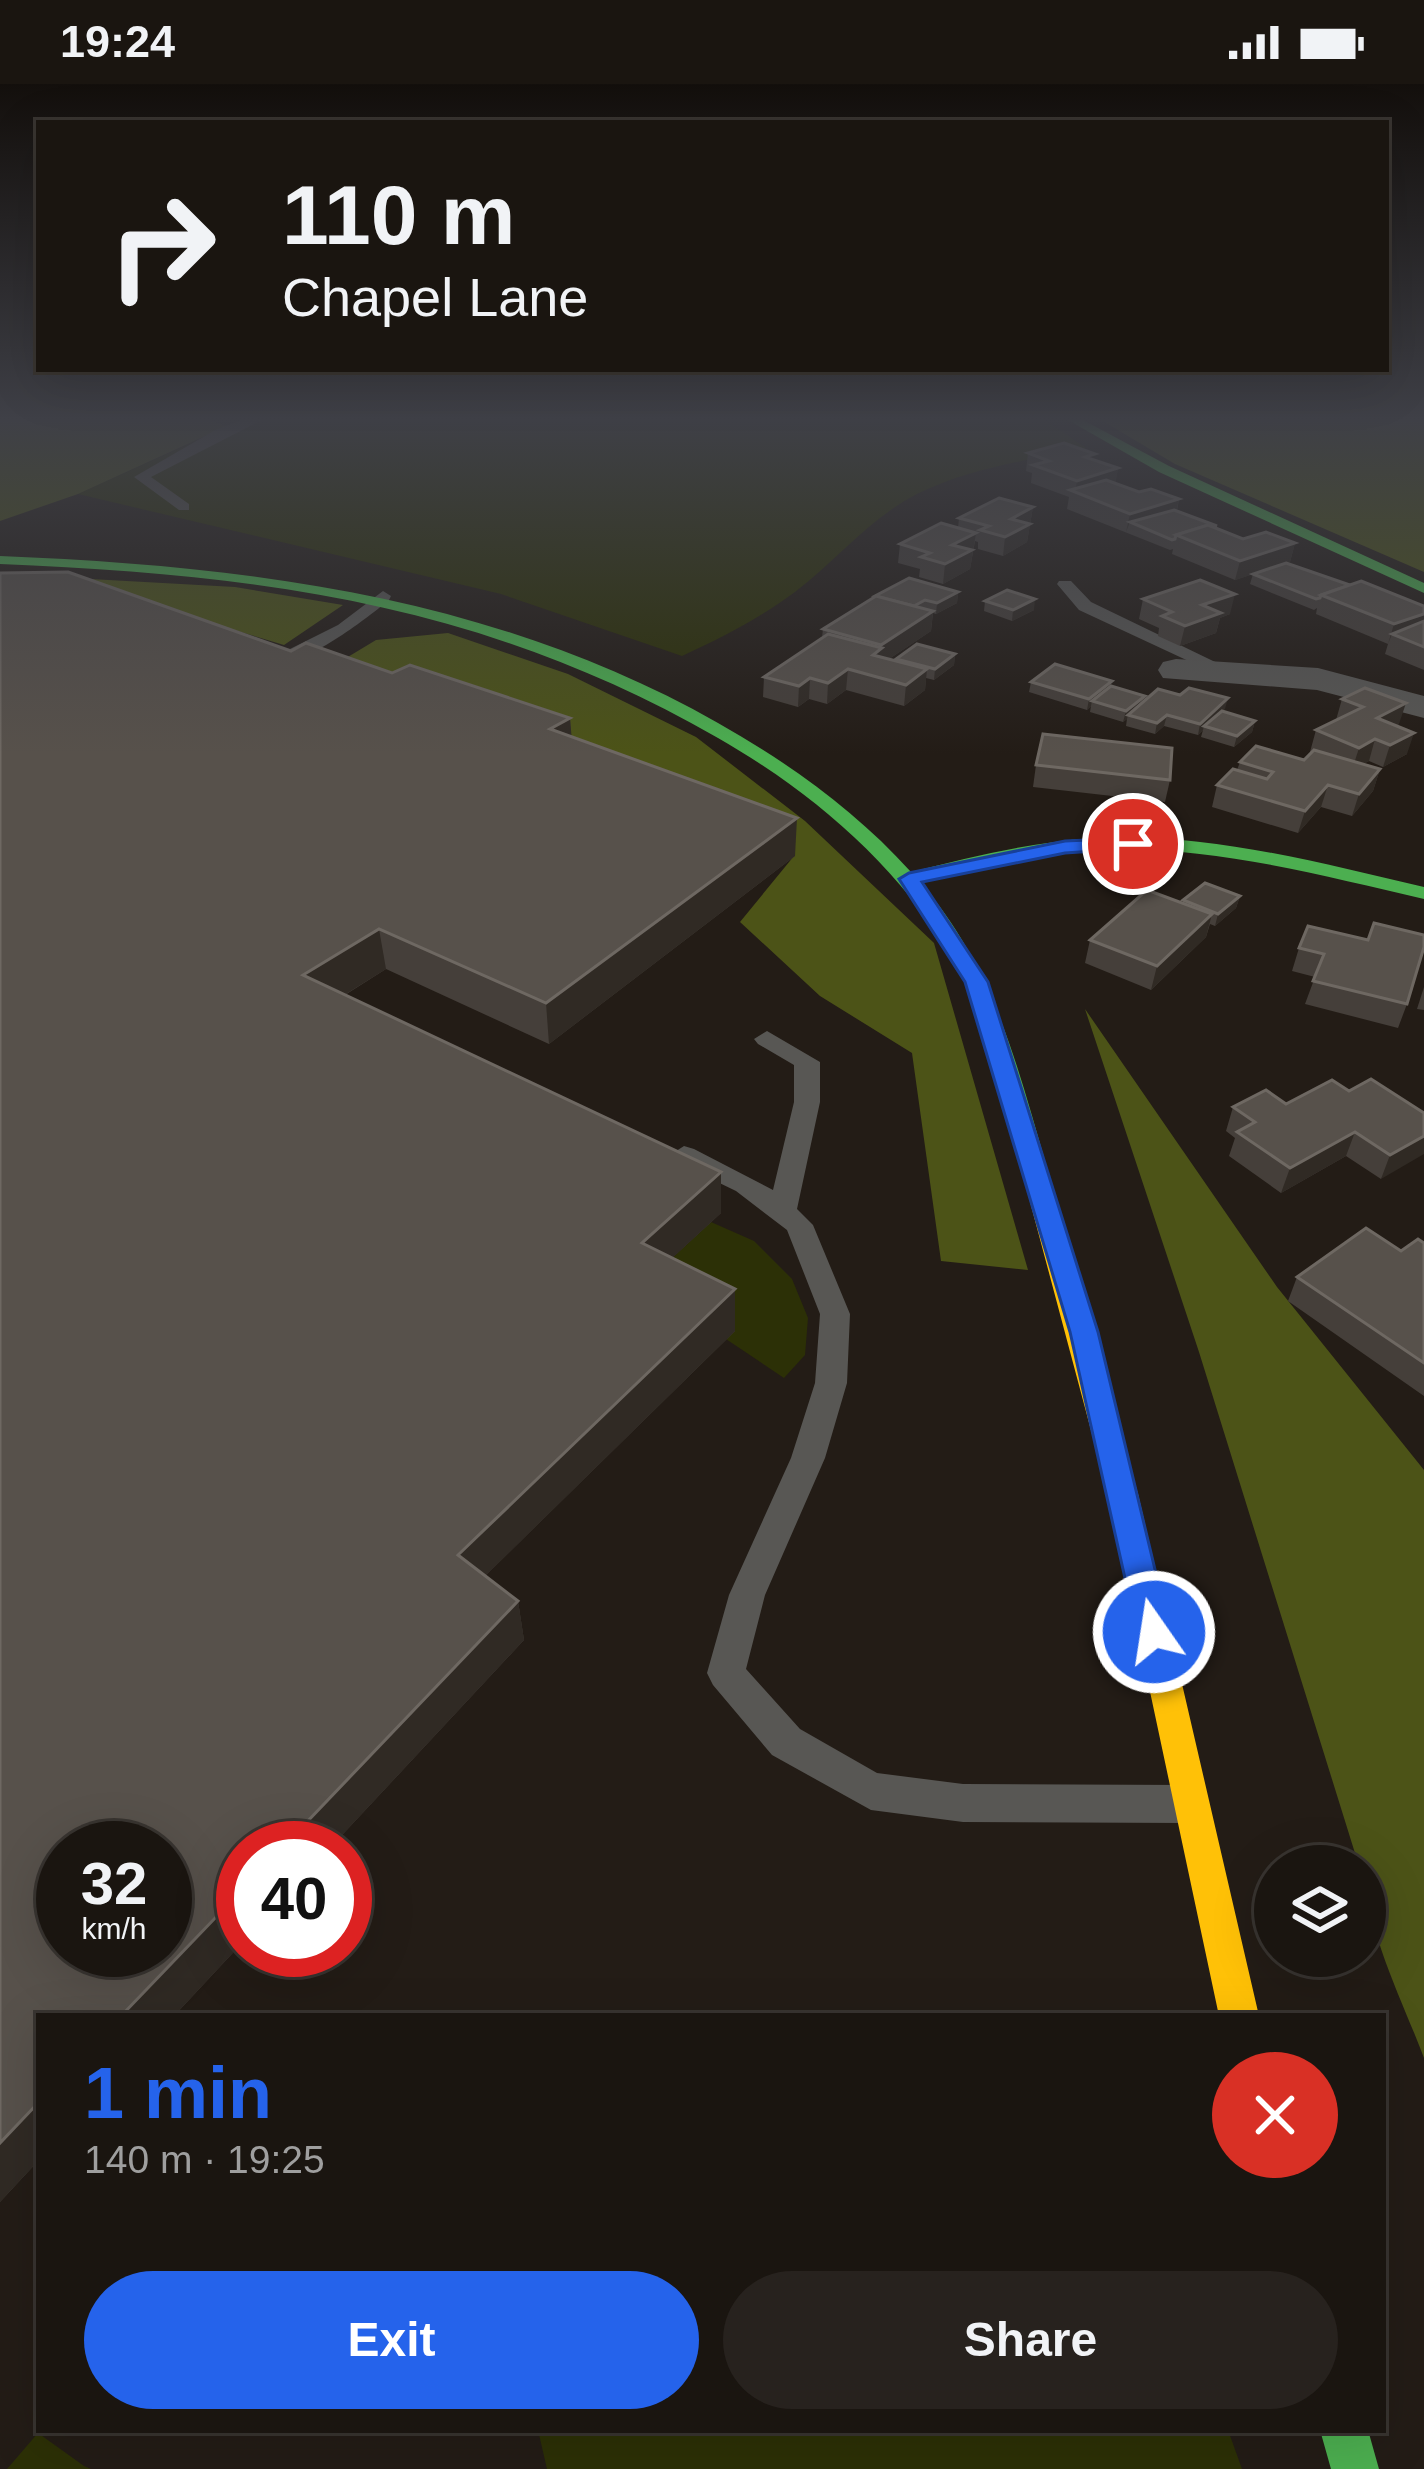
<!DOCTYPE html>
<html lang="en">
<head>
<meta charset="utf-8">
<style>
	:root { --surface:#1a1510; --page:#27221e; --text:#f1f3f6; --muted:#9f9f9f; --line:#383430; --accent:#2563eb }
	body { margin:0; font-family:Helvetica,sans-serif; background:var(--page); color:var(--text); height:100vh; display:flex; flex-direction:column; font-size:45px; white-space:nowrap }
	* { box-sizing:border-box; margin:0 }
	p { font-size:39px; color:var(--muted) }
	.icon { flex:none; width:66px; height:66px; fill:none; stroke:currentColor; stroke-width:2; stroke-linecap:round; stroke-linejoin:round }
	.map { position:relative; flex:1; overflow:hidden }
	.details { position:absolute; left:36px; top:1929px; width:1350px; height:420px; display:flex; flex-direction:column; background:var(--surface); border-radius:0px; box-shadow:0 12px 48px #0002,0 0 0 3px var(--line) }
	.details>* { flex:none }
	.banner { position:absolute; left:36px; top:36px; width:1353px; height:252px; border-radius:0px; box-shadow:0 12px 48px #0002,0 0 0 3px var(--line); background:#1a1510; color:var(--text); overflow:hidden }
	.fabs { position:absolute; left:1254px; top:1761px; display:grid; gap:24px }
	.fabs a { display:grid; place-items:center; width:132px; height:132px; border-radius:50%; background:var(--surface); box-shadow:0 12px 48px #0002,0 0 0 3px var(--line); font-size:60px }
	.speed { position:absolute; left:36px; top:1737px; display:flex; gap:24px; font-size:60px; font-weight:700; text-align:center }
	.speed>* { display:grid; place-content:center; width:156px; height:156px; border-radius:50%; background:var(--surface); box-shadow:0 12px 48px #0002,0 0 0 3px var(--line); line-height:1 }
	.speed small { font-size:30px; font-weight:400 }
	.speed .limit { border:18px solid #d22; background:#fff; color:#111 }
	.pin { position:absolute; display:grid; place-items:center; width:102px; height:102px; color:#fff; margin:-51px; border:6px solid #fff; border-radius:50%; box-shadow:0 3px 12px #0007 }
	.me { position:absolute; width:132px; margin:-66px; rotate:347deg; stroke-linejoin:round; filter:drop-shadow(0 0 9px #0008) }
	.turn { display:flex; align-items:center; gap:42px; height:252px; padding:0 48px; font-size:54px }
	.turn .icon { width:156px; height:156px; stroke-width:2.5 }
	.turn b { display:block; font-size:84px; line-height:102px }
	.round { display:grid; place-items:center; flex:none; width:126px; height:126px; border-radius:63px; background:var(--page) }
	.headline { display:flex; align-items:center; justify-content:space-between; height:204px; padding:0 48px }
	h1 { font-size:72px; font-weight:700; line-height:90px; color:var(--accent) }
	.primary-button { display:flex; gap:24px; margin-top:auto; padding:24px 48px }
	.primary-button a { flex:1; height:138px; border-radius:72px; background:var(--accent); color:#fff; font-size:48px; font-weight:700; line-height:138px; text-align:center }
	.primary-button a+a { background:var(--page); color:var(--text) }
	.status { display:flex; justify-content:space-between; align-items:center; height:84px; padding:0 60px; background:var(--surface); direction:ltr }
	.status svg { height:33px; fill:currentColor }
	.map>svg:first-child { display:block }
	.green { fill:#2c3006 }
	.forest { fill:#4c5317 }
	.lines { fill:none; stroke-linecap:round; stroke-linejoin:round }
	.lane { fill:#585754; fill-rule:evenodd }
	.street { fill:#585754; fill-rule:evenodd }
	.fast { fill:#4caf50; fill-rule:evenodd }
	.slow { fill:#ffc107; fill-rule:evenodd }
	.wall { fill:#453f3a }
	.shaded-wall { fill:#302a24 }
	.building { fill:#57514b; stroke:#6e6862; stroke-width:3; fill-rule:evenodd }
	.route { fill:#2563eb; stroke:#184099; stroke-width:3 }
</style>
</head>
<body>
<div class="status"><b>19:24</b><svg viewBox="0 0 49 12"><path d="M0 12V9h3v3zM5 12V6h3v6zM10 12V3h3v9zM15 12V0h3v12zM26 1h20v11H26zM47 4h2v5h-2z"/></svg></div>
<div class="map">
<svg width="1424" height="2385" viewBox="0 0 1424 2385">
	<rect width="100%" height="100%" fill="#231c16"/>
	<g class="green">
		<path d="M 242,336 L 1045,336 L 1086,364 C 1030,376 969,384 917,410 C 870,434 836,477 795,508 C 760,534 722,554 682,572 L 501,510 L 78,410 Z"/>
		<path d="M 711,1138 L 754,1157 L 792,1195 L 808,1234 L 805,1271 L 784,1294 L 644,1200 Z"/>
		<path d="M 538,2346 L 1228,2346 L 1242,2385 L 547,2385 Z"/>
		<path d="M 38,2349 L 84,2382 L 91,2385 L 7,2385 Z"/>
	</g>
	<g class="forest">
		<path d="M 0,336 L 209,336 L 227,342 L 78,410 L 0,437 Z"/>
		<path d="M 1101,336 L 1424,336 L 1424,488 L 1175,380 Z"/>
		<path d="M 0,490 L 235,503 L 343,521 L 284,561 L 131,515 Z"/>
		<path d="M 448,549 L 568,590 L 696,653 L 805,737 L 934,859 L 1028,1186 L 941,1177 L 912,969 L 820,912 L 740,838 L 794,772 L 313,594 L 376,556 Z"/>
		<path d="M 1085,925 L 1277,1203 L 1424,1386 L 1424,1974 C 1402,1915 1365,1845 1365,1782 L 1359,1782 L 1199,1268 Z"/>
	</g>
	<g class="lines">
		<g class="lane">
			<path d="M 242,336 L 262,336 L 151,393 L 189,420 L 189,426 L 179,426 L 134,393 L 217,345 Z"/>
			<path d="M 1059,497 L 1071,497 L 1091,518 L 1240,590 L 1225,594 L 1079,526 L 1057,500 Z"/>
			<path d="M 383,507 L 391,512 L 389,516 C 367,534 294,592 268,576 L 338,541 Z"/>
			<path d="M 767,947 L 820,978 L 820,1018 L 797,1125 L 813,1141 L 850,1230 L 847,1299 L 825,1374 L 765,1511 L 746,1585 L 800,1645 L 877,1689 L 963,1700 L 1187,1701 L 1201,1706 L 1207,1720 L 1201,1734 L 1187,1739 L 963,1738 L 871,1726 L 772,1671 L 713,1601 L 707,1589 L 729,1511 L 791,1374 L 815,1299 L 820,1230 L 787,1146 L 736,1107 L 674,1077 L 670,1071 L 684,1062 L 694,1065 L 773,1106 L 794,1018 L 794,981 L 758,960 L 754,955 Z"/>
		</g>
		<path class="street" d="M 1176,575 L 1318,584 L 1424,612 L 1424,634 L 1317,606 L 1163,594 L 1158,586 L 1163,578 Z"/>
		<g class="fast">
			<path d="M 1068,336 L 1083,336 L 1169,382 L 1424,499 L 1424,509 L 1159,388 Z"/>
			<path d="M 0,472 C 251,482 496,513 718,639 C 789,679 856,727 911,788 C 971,773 1032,758 1094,754 C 1206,748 1316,778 1424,803 L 1424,815 C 1316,790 1205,760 1093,766 C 1034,769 977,784 920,798 C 993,882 1017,980 1047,1084 L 1034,1092 L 1021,1084 C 1002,1011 988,934 949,869 C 895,778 809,706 718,654 C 485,520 264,491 0,480 Z"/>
			<path d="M 1320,2346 L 1368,2346 L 1379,2385 L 1331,2385 Z"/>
		</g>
		<path class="slow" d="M 1034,1076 L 1047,1084 L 1138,1410 L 1259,1932 L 1219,1932 L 1108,1410 L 1021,1084 Z"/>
	</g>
	<g class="wall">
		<path d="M 1028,369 L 1094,376 L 1118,384 L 1115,400 L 1139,408 L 1179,415 L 1177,427 L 1217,442 L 1216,445 L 1243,455 L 1295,459 L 1290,478 L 1286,479 L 1350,501 L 1424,522 L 1424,586 L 1385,570 L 1388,560 L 1316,530 L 1317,524 L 1314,526 L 1250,500 L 1253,490 L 1235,496 L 1172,470 L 1173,465 L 1170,466 L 1067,425 L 1069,413 L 1031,399 L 1032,389 L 1026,387 Z"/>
		<path d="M 1033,423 L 1027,458 L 1003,472 L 978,465 L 978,458 L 975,457 L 970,485 L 943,500 L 919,493 L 920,485 L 898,479 L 900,460 L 958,444 L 959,434 Z"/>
		<path d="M 0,489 L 291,567 L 392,589 L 570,634 L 571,653 L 795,772 L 549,960 L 386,885 L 345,911 L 721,1129 L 672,1174 L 735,1205 L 735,1247 L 485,1492 L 518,1517 L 524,1556 L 330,1764 L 243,1764 L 243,1858 L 174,1932 L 39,1932 L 39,2076 L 0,2118 Z"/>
		<path d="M 958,508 L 957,519 L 936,530 L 933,529 L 931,547 L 889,575 L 896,577 L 896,575 L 955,570 L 954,581 L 934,596 L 926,594 L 925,606 L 904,622 L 846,606 L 827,620 L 809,615 L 798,623 L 763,613 L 764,593 L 822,553 L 823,545 L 875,512 Z"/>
		<path d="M 1143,515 L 1230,530 L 1220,534 L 1216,549 L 1180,562 L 1158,552 L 1159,544 L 1139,535 Z"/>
		<path d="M 985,517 L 1034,526 L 1012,537 L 984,527 Z"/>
		<path d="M 1031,598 L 1111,602 L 1145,612 L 1144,617 L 1180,611 L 1228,614 L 1223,627 L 1255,637 L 1252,648 L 1234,663 L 1201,653 L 1203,646 L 1198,651 L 1164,642 L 1155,650 L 1126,642 L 1127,635 L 1123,638 L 1090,628 L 1091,622 L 1087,626 L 1029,608 Z"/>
		<path d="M 1342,615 L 1399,640 L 1396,642 L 1407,670 L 1383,683 L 1369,677 L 1363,680 L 1380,685 L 1373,707 L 1352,732 L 1321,723 L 1298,749 L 1212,723 L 1217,701 L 1237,686 L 1240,678 L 1304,676 L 1311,668 L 1310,668 L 1316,646 L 1336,636 Z"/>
		<path d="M 1036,681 L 1170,696 L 1165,718 L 1033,703 Z"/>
		<path d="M 1240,812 L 1236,824 L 1215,842 L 1210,840 L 1206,853 L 1151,906 L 1085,879 L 1090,856 L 1183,819 L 1183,816 Z"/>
		<path d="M 1368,856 L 1407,920 L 1398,944 L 1305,920 L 1315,893 L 1292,887 L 1299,864 Z"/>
		<path d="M 1424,903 L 1424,926 L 1417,925 Z"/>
		<path d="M 1349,1007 L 1424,1029 L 1381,1095 L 1346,1072 L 1281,1109 L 1229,1072 L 1235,1054 L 1226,1047 L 1233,1023 L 1286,1020 Z"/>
		<path d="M 1424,1159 L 1424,1312 L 1288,1217 L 1297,1193 L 1401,1167 Z"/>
	</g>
	<g class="shaded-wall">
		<path d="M 1118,384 L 1115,402 L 1075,408 L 1077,397 Z"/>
		<path d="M 1179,415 L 1175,433 L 1130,438 L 1126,448 L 1130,430 Z"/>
		<path d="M 1033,423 L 1027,458 L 1003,472 L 1005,453 L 1011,435 Z"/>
		<path d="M 976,449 L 970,485 L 943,500 L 945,480 L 952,461 Z"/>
		<path d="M 1295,459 L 1290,478 L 1235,496 L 1240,477 Z"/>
		<path d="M 958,508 L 957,519 L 936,530 L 937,519 Z"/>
		<path d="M 1235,510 L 1230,530 L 1220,534 L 1216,549 L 1180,562 L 1185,542 L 1202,521 Z"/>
		<path d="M 1035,515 L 1034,526 L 1012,537 L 1013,526 Z"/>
		<path d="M 933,527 L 931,547 L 880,581 L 873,571 L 881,565 L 881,561 Z"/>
		<path d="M 1424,530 L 1424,547 L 1392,550 L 1388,560 L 1394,540 Z"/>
		<path d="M 955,570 L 954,581 L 934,596 L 935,585 Z"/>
		<path d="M 848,585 L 846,606 L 827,620 L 828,599 Z"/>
		<path d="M 927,585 L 925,606 L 904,622 L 906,601 Z"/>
		<path d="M 810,594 L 809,615 L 798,623 L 799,602 Z"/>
		<path d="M 1112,597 L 1110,607 L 1092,617 L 1091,622 L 1087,626 L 1089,615 Z"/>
		<path d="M 1145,612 L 1143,623 L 1128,631 L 1127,635 L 1123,638 L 1126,627 Z"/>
		<path d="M 1228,614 L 1225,625 L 1207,643 L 1204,642 L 1203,646 L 1198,651 L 1200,640 Z"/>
		<path d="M 1406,619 L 1399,640 L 1370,655 L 1377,634 Z"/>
		<path d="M 1167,631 L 1164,642 L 1155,650 L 1157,639 Z"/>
		<path d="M 570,634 L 573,670 L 550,645 Z"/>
		<path d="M 1255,637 L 1252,648 L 1234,663 L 1237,652 Z"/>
		<path d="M 1414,649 L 1407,670 L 1383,683 L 1390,661 Z"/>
		<path d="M 1375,655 L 1369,677 L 1352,686 L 1359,664 Z"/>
		<path d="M 1380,685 L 1373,707 L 1352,732 L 1359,710 Z"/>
		<path d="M 1328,701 L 1321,723 L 1298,749 L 1305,727 Z"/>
		<path d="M 797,734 L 795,772 L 549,960 L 546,919 Z"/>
		<path d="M 1240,812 L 1236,824 L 1215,842 L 1218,830 Z"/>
		<path d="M 1212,830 L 1206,853 L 1151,906 L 1157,882 Z"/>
		<path d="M 379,845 L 386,885 L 312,931 L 303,891 Z"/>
		<path d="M 1355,1048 L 1346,1072 L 1281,1109 L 1290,1084 Z"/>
		<path d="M 1424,1052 L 1424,1070 L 1381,1095 L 1390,1071 Z"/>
		<path d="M 721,1088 L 721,1129 L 644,1200 L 642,1159 Z"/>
		<path d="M 735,1205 L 735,1247 L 466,1511 L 458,1471 Z"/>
		<path d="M 518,1517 L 524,1556 L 330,1764 L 282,1764 Z"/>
		<path d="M 243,1805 L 243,1858 L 174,1932 L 121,1932 Z"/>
		<path d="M 39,2018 L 39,2076 L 0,2118 L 0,2059 Z"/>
	</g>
	<g class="building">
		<path d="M 1064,359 L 1095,370 L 1085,373 L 1118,384 L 1077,397 L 1033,381 L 1049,377 L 1028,369 Z"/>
		<path d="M 1106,396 L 1139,408 L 1151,405 L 1179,415 L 1130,430 L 1070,406 Z"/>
		<path d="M 999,414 L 1033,423 L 1011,435 L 1030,440 L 1005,453 L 980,446 L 989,442 L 959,434 Z"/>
		<path d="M 1174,426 L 1217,442 L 1208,441 L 1176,451 L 1175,455 L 1172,456 L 1130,438 Z"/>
		<path d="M 941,439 L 976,449 L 952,461 L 972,466 L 945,480 L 921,473 L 930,469 L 900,460 Z"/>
		<path d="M 1208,441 L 1243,455 L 1266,448 L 1295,459 L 1240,477 L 1176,451 Z"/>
		<path d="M 1286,479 L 1350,501 L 1321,511 L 1320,514 L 1316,515 L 1253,490 Z"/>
		<path d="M 68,488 L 291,567 L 306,559 L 392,589 L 410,581 L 570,634 L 550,645 L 797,734 L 546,919 L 379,845 L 303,891 L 721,1088 L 642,1159 L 735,1205 L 458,1471 L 518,1517 L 282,1764 L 243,1764 L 243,1805 L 121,1932 L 39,1932 L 39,2018 L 0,2059 L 0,489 ZM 63,1764 L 165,1764 L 165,1866 L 63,1866 Z"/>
		<path d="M 909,494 L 958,508 L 937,519 L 925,516 L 914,522 L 875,512 Z"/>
		<path d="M 1200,496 L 1235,510 L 1202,521 L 1221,529 L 1185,542 L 1162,532 L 1172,528 L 1143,515 Z"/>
		<path d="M 1361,497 L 1424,522 L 1424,530 L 1394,540 L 1321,511 Z"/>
		<path d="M 1007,506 L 1035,515 L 1013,526 L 985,517 Z"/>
		<path d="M 876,512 L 933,527 L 881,561 L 823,545 Z"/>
		<path d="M 1424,537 L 1424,563 L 1392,550 Z"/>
		<path d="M 828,550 L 882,564 L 873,571 L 927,585 L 906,601 L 848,585 L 828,599 L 810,594 L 799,602 L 764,593 Z"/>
		<path d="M 917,560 L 955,570 L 935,585 L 896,575 Z"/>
		<path d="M 1055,580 L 1112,597 L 1089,615 L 1031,598 Z"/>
		<path d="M 1111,602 L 1145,612 L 1126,627 L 1092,617 Z"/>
		<path d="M 1189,604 L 1228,614 L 1200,640 L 1167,631 L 1157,639 L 1128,631 L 1158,605 L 1180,611 Z"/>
		<path d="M 1365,604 L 1406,619 L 1377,634 L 1414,649 L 1390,661 L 1375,655 L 1359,664 L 1316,646 L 1363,623 L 1342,615 Z"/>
		<path d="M 1222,627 L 1255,637 L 1237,652 L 1204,642 Z"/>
		<path d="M 1043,650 L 1172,664 L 1170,696 L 1036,681 Z"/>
		<path d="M 1256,662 L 1304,676 L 1314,666 L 1380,685 L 1359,710 L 1328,701 L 1305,727 L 1217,701 L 1233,685 L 1267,695 L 1273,688 L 1240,678 Z"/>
		<path d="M 1205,799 L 1240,812 L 1218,830 L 1183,816 Z"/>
		<path d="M 1147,806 L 1212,830 L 1157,882 L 1090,856 Z"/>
		<path d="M 1374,839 L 1424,851 L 1424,863 L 1407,920 L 1313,897 L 1324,870 L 1299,864 L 1308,842 L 1368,856 Z"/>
		<path d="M 1371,995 L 1424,1029 L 1424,1052 L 1390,1071 L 1355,1048 L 1290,1084 L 1237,1048 L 1255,1038 L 1233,1023 L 1266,1006 L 1286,1020 L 1332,996 L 1349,1007 Z"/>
		<path d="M 1366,1144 L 1401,1167 L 1418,1155 L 1424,1159 L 1424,1279 L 1297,1193 Z"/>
	</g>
	<linearGradient id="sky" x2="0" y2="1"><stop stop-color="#130f0c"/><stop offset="0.5" stop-color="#3f4047"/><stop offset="1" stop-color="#3f4047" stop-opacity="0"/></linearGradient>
	<rect width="1424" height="670" fill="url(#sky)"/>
	<path class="route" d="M 1133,754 L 1143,760 L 1140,764 L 1065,769 L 922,798 L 988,898 L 1098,1248 L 1170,1548 L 1165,1559 L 1154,1563 L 1142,1559 L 1137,1548 L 1070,1248 L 965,898 L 899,795 L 909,789 L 1065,757 Z"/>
</svg>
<div class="fabs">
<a><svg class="icon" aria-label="layers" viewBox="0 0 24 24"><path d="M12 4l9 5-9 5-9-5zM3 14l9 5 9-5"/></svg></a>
</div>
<div class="speed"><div>32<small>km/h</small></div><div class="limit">40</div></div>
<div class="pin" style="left:1133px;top:760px;background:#d93025"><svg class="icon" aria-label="arrive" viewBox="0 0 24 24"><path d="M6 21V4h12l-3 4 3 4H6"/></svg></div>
<svg class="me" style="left:1154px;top:1548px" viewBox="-20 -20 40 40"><circle r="17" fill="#2563eb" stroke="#fff" stroke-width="3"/><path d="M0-11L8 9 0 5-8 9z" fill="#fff"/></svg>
<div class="banner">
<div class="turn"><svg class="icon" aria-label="right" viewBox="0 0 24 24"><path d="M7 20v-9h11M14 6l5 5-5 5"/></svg><div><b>110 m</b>Chapel Lane</div></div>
</div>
<section class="details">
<div class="headline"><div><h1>1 min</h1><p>140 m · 19:25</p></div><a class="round" style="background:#d93025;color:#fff"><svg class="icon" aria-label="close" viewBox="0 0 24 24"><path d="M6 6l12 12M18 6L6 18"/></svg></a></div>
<div class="primary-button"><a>Exit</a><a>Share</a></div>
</section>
</div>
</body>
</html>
